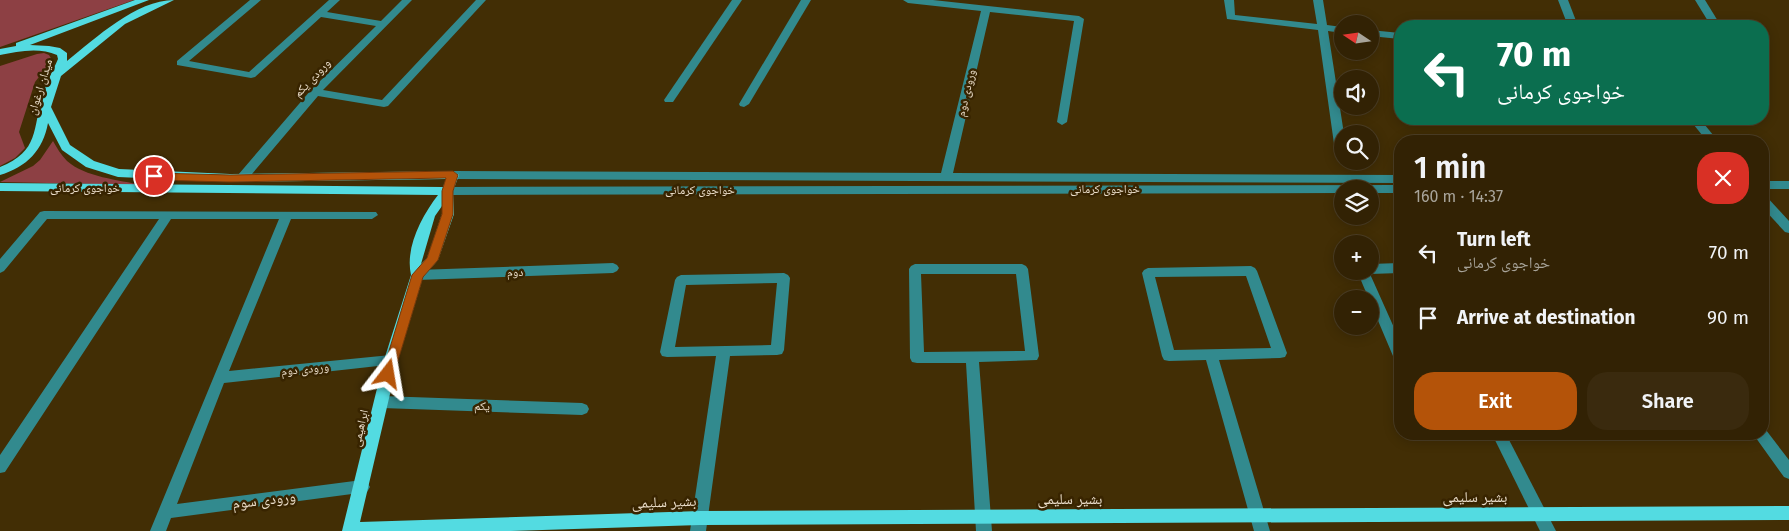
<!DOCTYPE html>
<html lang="en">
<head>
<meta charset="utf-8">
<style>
	:root { --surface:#322204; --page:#3a2a0e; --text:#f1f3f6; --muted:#a8a49a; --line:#4d3f26; --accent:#b45309 }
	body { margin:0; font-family:"Fira Sans","Noto Naskh Arabic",sans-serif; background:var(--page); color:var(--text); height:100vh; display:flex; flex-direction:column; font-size:19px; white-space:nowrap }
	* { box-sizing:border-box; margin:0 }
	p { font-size:16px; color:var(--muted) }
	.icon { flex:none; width:28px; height:28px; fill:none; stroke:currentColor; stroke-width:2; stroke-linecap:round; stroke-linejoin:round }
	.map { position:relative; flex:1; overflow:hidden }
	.sheet { position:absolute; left:1394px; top:135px; width:375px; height:305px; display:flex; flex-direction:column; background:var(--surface); border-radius:20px; box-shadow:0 2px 12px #0003,0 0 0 1px var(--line) }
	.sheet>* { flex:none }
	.hud { position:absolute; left:1394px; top:20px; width:375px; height:105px; border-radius:20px; box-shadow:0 2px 12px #0003,0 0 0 1px var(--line); background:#0b6e4f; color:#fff; overflow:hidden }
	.needle { width:32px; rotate:283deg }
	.buttons { position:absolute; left:1334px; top:15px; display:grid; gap:10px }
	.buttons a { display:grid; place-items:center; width:45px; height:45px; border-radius:50%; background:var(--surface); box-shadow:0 2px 12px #0003,0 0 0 1px var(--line); font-size:25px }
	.pin { position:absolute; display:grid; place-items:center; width:42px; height:42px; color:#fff; margin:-21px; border:2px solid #fff; border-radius:50%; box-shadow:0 1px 5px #0007 }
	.me { position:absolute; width:55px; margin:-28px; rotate:14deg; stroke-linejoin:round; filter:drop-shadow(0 0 4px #0008) }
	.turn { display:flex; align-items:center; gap:18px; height:105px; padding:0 20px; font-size:22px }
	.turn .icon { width:65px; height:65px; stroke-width:2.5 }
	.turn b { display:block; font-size:35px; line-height:42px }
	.round { display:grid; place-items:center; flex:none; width:52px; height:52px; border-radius:20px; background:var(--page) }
	.headline { display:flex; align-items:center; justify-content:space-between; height:85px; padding:0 20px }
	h1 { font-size:30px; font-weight:600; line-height:38px }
	.cta { display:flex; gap:10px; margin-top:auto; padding:10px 20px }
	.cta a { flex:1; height:58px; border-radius:20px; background:var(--accent); color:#fff; font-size:20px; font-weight:600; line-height:58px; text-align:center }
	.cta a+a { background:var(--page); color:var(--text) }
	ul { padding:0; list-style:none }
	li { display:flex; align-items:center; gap:15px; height:65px; padding:0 20px }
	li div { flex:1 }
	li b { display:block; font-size:19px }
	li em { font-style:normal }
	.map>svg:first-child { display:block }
	.green { fill:#8d4044 }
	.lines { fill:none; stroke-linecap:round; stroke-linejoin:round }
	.minor { fill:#328a8e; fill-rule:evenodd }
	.major { fill:#53dbe1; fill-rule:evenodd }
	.route { fill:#b45309; stroke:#753606 }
	.labels { text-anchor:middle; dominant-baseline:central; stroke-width:5; stroke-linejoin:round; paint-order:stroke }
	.street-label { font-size:12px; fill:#eaddc9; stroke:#382400 }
	.near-street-label { font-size:15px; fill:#eaddc9; stroke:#382400 }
</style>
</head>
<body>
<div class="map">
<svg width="1789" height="531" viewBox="0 0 1789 531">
	<rect width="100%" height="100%" fill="#422e05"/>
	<g class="green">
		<path d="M 0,0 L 134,0 L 0,47 Z"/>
		<path d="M 44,53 L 49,55 L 52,60 L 35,82 L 19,132 L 25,148 L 15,158 L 0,166 L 0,66 L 37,54 Z"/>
		<path d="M 53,141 C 57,148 61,155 67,161 C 85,177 119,180 142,185 L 0,182 L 33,166 L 40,160 Z"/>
	</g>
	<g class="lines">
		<g class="minor">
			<path d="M 250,0 L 261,0 L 189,61 L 249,72 L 329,0 L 340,0 L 327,12 L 381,21 L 402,0 L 412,0 L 323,90 L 382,100 L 476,0 L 486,0 L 388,106 L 384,107 L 318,96 L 246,181 L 242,182 L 236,178 L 238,175 L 311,90 L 376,26 L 321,17 L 255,77 L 251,78 L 177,65 L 177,61 Z"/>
			<path d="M 732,0 L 742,0 L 673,102 L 665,102 L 664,100 Z"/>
			<path d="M 801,0 L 811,0 L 749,104 L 744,107 L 740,106 L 739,104 Z"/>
			<path d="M 903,0 L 933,0 L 1079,16 L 1084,19 L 1067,122 L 1062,125 L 1057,122 L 1074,21 L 990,12 L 953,173 L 1400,175 L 1400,183 L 453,179 L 447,175 L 453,171 L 941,173 L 981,11 L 908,3 Z"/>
			<path d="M 1224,0 L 1234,0 L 1235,15 L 1317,24 L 1313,0 L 1323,0 L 1327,25 L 1342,27 L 1342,33 L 1328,31 L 1344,134 L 1344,161 L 1338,161 L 1336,158 L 1318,30 L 1227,19 Z"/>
			<path d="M 1558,0 L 1568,0 L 1578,26 L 1568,26 Z"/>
			<path d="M 1695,0 L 1705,0 L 1721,26 L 1711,26 Z"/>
			<path d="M 1370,30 L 1400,33 L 1400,39 L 1370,36 Z"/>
			<path d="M 1689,119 L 1700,119 L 1718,141 L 1707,141 Z"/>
			<rect x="1762" y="181" width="27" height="8"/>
			<path d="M 1400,185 L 1400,193 L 1370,193 L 1370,189 L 1342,189 L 1342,193 L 447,195 L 441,191 L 447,187 Z"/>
			<path d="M 1762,195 L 1766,196 L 1789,221 L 1789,233 L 1785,232 L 1762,207 Z"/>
			<path d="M 44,211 L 376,212 L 378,215 L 372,219 L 291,219 L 229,371 L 391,355 L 396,356 L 398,360 L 396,364 L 224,383 L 177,504 L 362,480 L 367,482 L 370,487 L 367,492 L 171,518 L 166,531 L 150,531 L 279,219 L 171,219 L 5,472 L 0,473 L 0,455 L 159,219 L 47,219 L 4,271 L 0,273 L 0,259 L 40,212 Z"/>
			<path d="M 613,263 L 617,265 L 619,268 L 617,271 L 613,273 L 417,280 L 413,278 L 411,275 L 413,272 L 417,270 Z"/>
			<path d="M 1400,263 L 1400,273 L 1370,274 L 1400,341 L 1400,361 L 1395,360 L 1393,356 L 1357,271 L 1370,271 L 1370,264 Z"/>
			<path d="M 915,264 L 1022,264 L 1026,266 L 1028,269 L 1039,356 L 1037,360 L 979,362 L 992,531 L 976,531 L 966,363 L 917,363 L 912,362 L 910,358 L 909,269 L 911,266 ZM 921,274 L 1016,274 L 1025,351 L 924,352 Z"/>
			<path d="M 1251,266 L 1255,268 L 1257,271 L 1287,353 L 1285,357 L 1280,358 L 1219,360 L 1270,531 L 1254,531 L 1206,360 L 1169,361 L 1164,360 L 1162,356 L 1142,273 L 1144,270 L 1148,268 ZM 1246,276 L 1271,348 L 1174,350 L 1155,277 Z"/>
			<path d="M 784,273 L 788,275 L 790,278 L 784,350 L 782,354 L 777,355 L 730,356 L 706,531 L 690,531 L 716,356 L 667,357 L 662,356 L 660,352 L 675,280 L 677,277 L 681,275 ZM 777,283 L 771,345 L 675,347 L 686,285 Z"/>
			<path d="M 382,396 L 582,403 L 587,405 L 589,409 L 587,413 L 582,415 L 382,408 L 377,406 L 375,402 L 377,398 Z"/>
			<path d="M 1762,428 L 1766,430 L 1789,460 L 1789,479 L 1784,477 L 1756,438 L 1754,434 L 1762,434 Z"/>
			<path d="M 1492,434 L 1506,434 L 1556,531 L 1540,531 Z"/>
		</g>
		<path class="major" d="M 135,0 L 149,0 L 30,45 L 49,46 L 60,48 L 67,53 L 67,61 C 96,38 136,0 174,0 L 125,24 L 61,76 L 51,107 L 70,145 L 94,161 L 119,169 L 230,174 L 453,171 L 459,175 L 453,191 L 454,214 L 438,260 L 423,277 L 398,360 L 360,522 L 700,511 L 1789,506 L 1789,520 L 700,525 L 511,531 L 342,531 L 384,360 L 411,275 C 405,248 421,217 438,195 L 0,191 L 0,183 L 443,187 L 446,179 L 230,182 L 118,177 L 86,167 L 62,150 L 48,123 C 43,150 27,167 0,175 L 0,167 C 40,151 32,129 43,95 C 46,82 53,71 58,59 L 57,55 C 40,47 18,51 0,55 L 0,49 L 16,46 L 16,43 ZM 442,206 L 442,214 L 427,258 L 421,264 L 435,216 Z"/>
	</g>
	<path class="route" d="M 453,171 L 458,175 L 453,191 L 453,214 L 438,260 L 423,277 L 394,374 L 392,377 L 383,377 L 382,374 L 412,275 L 427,258 L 442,214 L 442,191 L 446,178 L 230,182 L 154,180 L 148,176 L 154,173 L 230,175 Z"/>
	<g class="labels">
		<g class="street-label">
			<text transform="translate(312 78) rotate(-47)">ورودی یکم</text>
			<text transform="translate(40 87) rotate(-73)">میدان ارغوان</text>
			<text transform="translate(966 93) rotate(-77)">ورودی دوم</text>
			<text x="85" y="188">خواجوی کرمانی</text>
			<text x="1105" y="189">خواجوی کرمانی</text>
			<text x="700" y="190">خواجوی کرمانی</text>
			<text transform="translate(515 272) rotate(-2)">دوم</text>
			<text transform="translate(305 369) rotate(-6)">ورودی دوم</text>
			<text transform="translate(482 406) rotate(2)">یکم</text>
			<text transform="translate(360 428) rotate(-77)">ابراهیمی</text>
		</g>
		<g class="near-street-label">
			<text x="1475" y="497">بشیر سلیمی</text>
			<text x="1070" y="499">بشیر سلیمی</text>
			<text transform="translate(264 500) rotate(-7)">ورودی سوم</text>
			<text transform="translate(664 502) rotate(-2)">بشیر سلیمی</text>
		</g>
	</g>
</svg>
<div class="buttons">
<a><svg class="needle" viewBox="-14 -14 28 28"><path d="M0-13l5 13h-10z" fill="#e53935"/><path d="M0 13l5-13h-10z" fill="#a8a49a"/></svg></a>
<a><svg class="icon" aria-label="sound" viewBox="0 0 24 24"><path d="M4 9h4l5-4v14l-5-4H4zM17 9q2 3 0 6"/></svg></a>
<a><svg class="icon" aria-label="search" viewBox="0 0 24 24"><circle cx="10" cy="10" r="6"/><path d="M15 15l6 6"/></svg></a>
<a><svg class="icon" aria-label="layers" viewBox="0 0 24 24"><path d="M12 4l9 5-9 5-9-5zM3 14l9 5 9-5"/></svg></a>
<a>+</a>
<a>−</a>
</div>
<div class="pin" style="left:154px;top:176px;background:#d93025"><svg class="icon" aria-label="arrive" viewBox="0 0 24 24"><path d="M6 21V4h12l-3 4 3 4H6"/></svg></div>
<svg class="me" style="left:388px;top:374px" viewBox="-20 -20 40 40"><path d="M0-17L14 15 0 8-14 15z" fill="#b45309" stroke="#fff" stroke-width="4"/></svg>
<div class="hud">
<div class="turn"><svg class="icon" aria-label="left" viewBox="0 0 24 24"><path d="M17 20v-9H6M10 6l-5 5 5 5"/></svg><div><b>70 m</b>خواجوی کرمانی</div></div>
</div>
<section class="sheet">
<div class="headline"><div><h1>1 min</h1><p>160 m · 14:37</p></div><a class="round" style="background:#d93025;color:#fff"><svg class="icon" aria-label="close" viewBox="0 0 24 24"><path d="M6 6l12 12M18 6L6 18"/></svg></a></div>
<ul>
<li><svg class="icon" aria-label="left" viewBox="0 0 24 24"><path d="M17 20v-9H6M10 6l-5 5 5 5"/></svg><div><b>Turn left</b><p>خواجوی کرمانی</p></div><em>70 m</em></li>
<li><svg class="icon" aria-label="arrive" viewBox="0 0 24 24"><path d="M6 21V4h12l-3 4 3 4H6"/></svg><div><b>Arrive at destination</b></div><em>90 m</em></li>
</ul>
<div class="cta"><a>Exit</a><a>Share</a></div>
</section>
</div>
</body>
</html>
